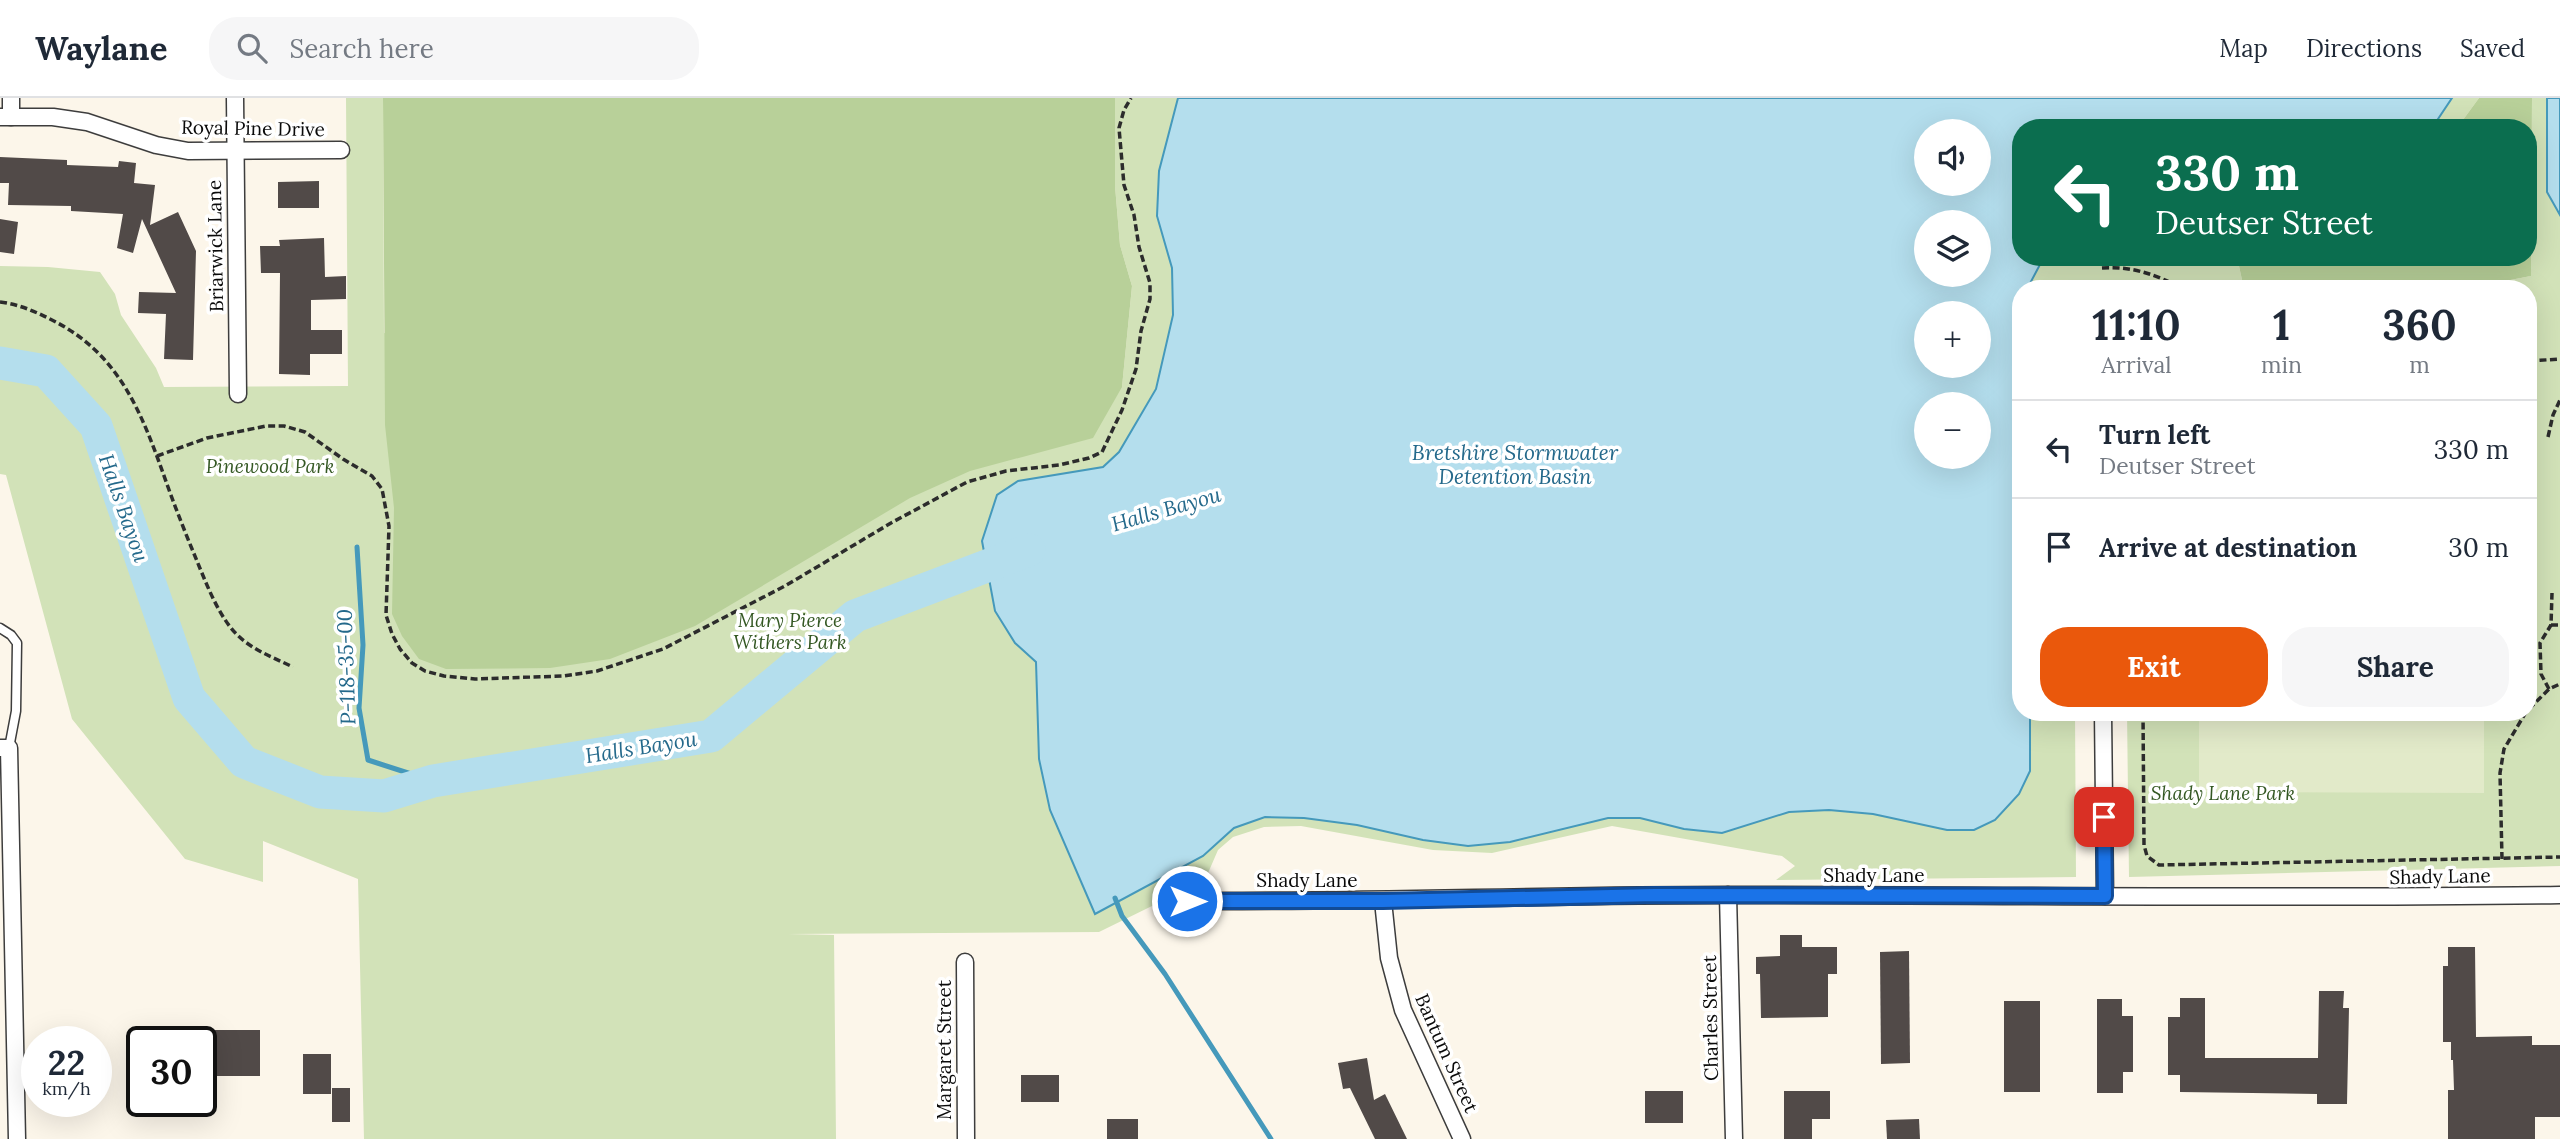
<!DOCTYPE html>
<html lang="en">
<head>
<meta charset="utf-8">
<style>
	:root { --surface:#fff; --page:#f6f6f7; --text:#1f2937; --muted:#747a83; --line:#e0e1e3; --accent:#ea580c }
	body { margin:0; font-family:Lora,serif; background:var(--page); color:var(--text); height:100vh; display:flex; flex-direction:column; font-size:26px; white-space:nowrap }
	* { box-sizing:border-box; margin:0 }
	p { font-size:23px; color:var(--muted) }
	.icon { flex:none; width:38px; height:38px; fill:none; stroke:currentColor; stroke-width:2; stroke-linecap:round; stroke-linejoin:round }
	.map { position:relative; flex:1; overflow:hidden }
	.sheet { position:absolute; left:2012px; top:182px; width:525px; height:441px; display:flex; flex-direction:column; background:var(--surface); border-radius:28px; box-shadow:0 7px 28px #0002 }
	.sheet>* { flex:none }
	.guide { position:absolute; left:2012px; top:21px; width:525px; height:147px; border-radius:28px; box-shadow:0 7px 28px #0002; background:#0b6e4f; color:#fff; overflow:hidden }
	.buttons { position:absolute; left:1914px; top:21px; display:grid; gap:14px }
	.buttons a { display:grid; place-items:center; width:77px; height:77px; border-radius:50%; background:var(--surface); box-shadow:0 7px 28px #0002; font-size:35px }
	.speed { position:absolute; left:21px; top:928px; display:flex; gap:14px; font-size:35px; font-weight:700; text-align:center }
	.speed>* { display:grid; place-content:center; width:91px; height:91px; border-radius:50%; background:var(--surface); box-shadow:0 7px 28px #0002; line-height:1 }
	.speed small { font-size:18px; font-weight:400 }
	.speed .limit { border:4px solid #111; border-radius:10px; background:#fff; color:#111 }
	.pin { position:absolute; display:grid; place-items:center; width:60px; height:60px; color:#fff; margin:-30px; border-radius:14px; box-shadow:0 4px 10px #0006 }
	.me { position:absolute; width:77px; margin:-38px; rotate:90deg; stroke-linejoin:round; filter:drop-shadow(0 0 5px #0008) }
	.turn { display:flex; align-items:center; gap:24px; height:147px; padding:0 28px; font-size:32px }
	.turn .icon { width:91px; height:91px; stroke-width:2.5 }
	.turn b { display:block; font-size:49px; line-height:60px }
	.eta { display:flex; justify-content:space-evenly; align-items:center; height:119px; text-align:center }
	.eta b { font-size:42px; font-weight:700; line-height:49px }
	.primary-button { display:flex; gap:14px; margin-top:auto; padding:14px 28px }
	.primary-button a { flex:1; height:80px; border-radius:28px; background:var(--accent); color:#fff; font-size:28px; font-weight:700; line-height:80px; text-align:center }
	.primary-button a+a { background:var(--page); color:var(--text) }
	ul { padding:0; list-style:none }
	li { display:flex; align-items:center; gap:21px; height:98px; padding:0 28px; border-top:2px solid var(--line) }
	li div { flex:1 }
	li b { display:block; font-size:26px }
	li em { font-style:normal }
	header { display:flex; align-items:center; gap:42px; box-sizing:border-box; height:98px; padding:0 35px; background:var(--surface); border-bottom:2px solid var(--line) }
	header strong { font-size:33px }
	nav { display:flex; gap:38px; margin-inline-start:auto; font-size:24px }
	.search { width:490px; height:63px; background:var(--page); display:flex; align-items:center; gap:18px; box-sizing:border-box; padding:0 24px; border-radius:28px; color:var(--muted); font-size:26px }
	.map>svg:first-child { display:block }
	.green { fill:#d2e2b8; fill-rule:evenodd }
	.forest { fill:#b8d099 }
	.pitch { fill:#e2eac9 }
	.water { fill:#b4deed; stroke:#4599bb; stroke-width:2; fill-rule:evenodd }
	.lines { fill:none; stroke-linecap:round; stroke-linejoin:round }
	.stream { stroke:#4599bb; stroke-width:5 }
	.river { stroke:#b4deed; stroke-width:33 }
	.building { fill:#514a48 }
	.service-casing { stroke:#3d3d3d; stroke-width:11 }
	.minor-casing { stroke:#3d3d3d; stroke-width:19 }
	.path { stroke:#2c2c2c; stroke-width:3.5; stroke-dasharray:7 3.5; stroke-linecap:butt }
	.service { stroke:#fff; stroke-width:8 }
	.minor { stroke:#fff; stroke-width:16 }
	.route-casing { stroke:#114b97; stroke-width:18 }
	.route { stroke:#1a73e8; stroke-width:12 }
	.labels { text-anchor:middle; dominant-baseline:central; stroke-width:7; stroke-linejoin:round; paint-order:stroke }
	.street-label { font-size:19px; fill:#0a0a0a; stroke:#fff }
	.park-label { font-size:19px; font-style:italic; fill:#345823; stroke:#fff }
	.water-label { font-size:21px; font-style:italic; fill:#24698b; stroke:#fff }
</style>
</head>
<body>
<header>
<strong>Waylane</strong>
<div class="search"><svg class="icon" aria-label="search" viewBox="0 0 24 24"><circle cx="10" cy="10" r="6"/><path d="M15 15l6 6"/></svg>Search here</div>
<nav><a>Map</a><a>Directions</a><a>Saved</a></nav>
</header>
<div class="map">
<svg width="2560" height="1041" viewBox="0 0 2560 1041">
	<rect width="100%" height="100%" fill="#fcf6ea"/>
	<g class="green">
		<path d="M 346,0 L 383,0 L 384,235 L 1122,289 L 1132,188 L 1120,147 L 1115,88 L 1115,0 L 2479,0 L 2457,30 L 2021,30 L 2021,159 L 2237,159 L 2244,191 L 2021,191 L 2021,614 L 2075,614 L 2076,779 L 1776,782 L 1795,768 L 1782,758 L 1612,728 L 1492,755 L 1433,752 L 1301,728 L 1264,729 L 1233,739 L 1218,752 L 1205,782 L 1099,834 L 788,836 L 834,837 L 836,1041 L 364,1041 L 358,781 L 263,743 L 263,784 L 185,761 L 72,621 L 6,377 L 0,376 L 0,168 L 48,169 L 100,174 L 115,196 L 121,217 L 156,270 L 164,289 L 348,288 ZM 1927,33 L 1979,33 L 1979,86 L 1927,86 ZM 1927,124 L 1979,124 L 1979,177 L 1927,177 ZM 1927,215 L 1979,215 L 1979,268 L 1927,268 ZM 1927,306 L 1979,306 L 1979,359 L 1927,359 Z"/>
		<path d="M 2532,0 L 2560,0 L 2560,768 L 2129,779 L 2127,614 L 2529,614 L 2529,191 L 2413,191 L 2474,189 L 2531,178 Z"/>
	</g>
	<g class="forest">
		<path d="M 383,0 L 1115,0 L 1115,88 L 1120,147 L 1132,188 L 1122,289 L 1093,340 L 970,373 L 910,400 L 695,528 L 610,561 L 550,570 L 446,571 L 419,561 L 402,538 L 392,516 L 394,410 L 385,327 Z"/>
		<path d="M 2479,0 L 2532,0 L 2531,178 L 2474,189 L 2244,191 L 2237,159 L 2529,159 L 2529,30 L 2457,30 Z"/>
	</g>
	<path class="pitch" d="M 2199,614 L 2484,614 L 2484,695 L 2199,694 Z"/>
	<g class="water">
		<path d="M 1178,0 L 2452,0 L 2432,30 L 2021,30 L 2021,159 L 2044,159 L 2027,191 L 2021,191 L 2021,201 L 2013,218 L 2013,341 L 2021,393 L 2021,614 L 2030,614 L 2030,673 L 2019,696 L 1995,722 L 1974,732 L 1947,732 L 1873,716 L 1829,712 L 1789,714 L 1722,735 L 1684,731 L 1640,720 L 1608,720 L 1510,744 L 1468,748 L 1423,742 L 1357,727 L 1304,720 L 1265,719 L 1234,730 L 1203,758 L 1095,816 L 1050,712 L 1039,661 L 1036,564 L 1015,545 L 995,513 L 982,443 L 997,397 L 1018,383 L 1103,369 L 1119,354 L 1156,291 L 1173,217 L 1172,170 L 1157,118 L 1159,73 ZM 1927,33 L 1979,33 L 1979,86 L 1927,86 ZM 1927,124 L 1979,124 L 1979,177 L 1927,177 ZM 1927,215 L 1979,215 L 1979,268 L 1927,268 ZM 1927,306 L 1979,306 L 1979,359 L 1927,359 Z"/>
		<path d="M 2547,0 L 2560,0 L 2560,117 L 2547,94 Z"/>
	</g>
	<g class="lines">
		<g class="stream">
			<path d="M 357,449 L 363,547 L 359,610 L 368,662 L 433,683"/>
			<path d="M 1115,800 L 1122,818 L 1165,876 L 1271,1041"/>
		</g>
		<path class="river" d="M 0,265 L 46,273 L 96,328 L 189,600 L 244,664 L 320,694 L 384,698 L 433,683 L 711,638 L 855,518 L 1029,452"/>
	</g>
	<g class="building">
		<path d="M 0,59 L 67,62 L 67,67 L 118,69 L 119,63 L 136,65 L 134,85 L 155,87 L 150,127 L 178,114 L 196,153 L 193,262 L 164,261 L 166,216 L 138,215 L 139,194 L 176,195 L 142,121 L 133,155 L 117,150 L 123,116 L 71,113 L 71,108 L 8,107 L 9,85 L 0,85 Z"/>
		<path d="M 319,83 L 319,110 L 278,110 L 278,84 Z"/>
		<path d="M 0,121 L 18,124 L 14,156 L 0,154 Z"/>
		<path d="M 324,140 L 325,179 L 346,178 L 346,201 L 311,202 L 311,232 L 342,232 L 342,256 L 310,256 L 310,277 L 279,276 L 280,175 L 261,175 L 260,148 L 280,148 L 279,142 Z"/>
		<path d="M 1780,837 L 1802,837 L 1802,849 L 1837,849 L 1837,876 L 1828,876 L 1828,919 L 1761,920 L 1760,876 L 1756,876 L 1756,859 L 1780,858 Z"/>
		<path d="M 2448,849 L 2475,849 L 2476,939 L 2532,938 L 2532,947 L 2560,947 L 2560,1019 L 2535,1019 L 2535,1041 L 2448,1041 L 2448,992 L 2454,992 L 2453,962 L 2451,962 L 2451,944 L 2443,944 L 2443,868 L 2448,868 Z"/>
		<path d="M 1909,853 L 1910,965 L 1881,966 L 1880,854 Z"/>
		<path d="M 2319,893 L 2344,893 L 2343,910 L 2349,910 L 2347,1006 L 2317,1006 L 2317,996 L 2180,994 L 2180,977 L 2168,977 L 2168,919 L 2180,919 L 2180,900 L 2205,900 L 2205,960 L 2318,960 Z"/>
		<path d="M 2097,901 L 2122,901 L 2122,918 L 2133,918 L 2133,974 L 2123,974 L 2123,995 L 2097,995 Z"/>
		<rect x="2004" y="903" width="36" height="91"/>
		<rect x="207" y="932" width="53" height="46"/>
		<rect x="303" y="956" width="28" height="40"/>
		<path d="M 1367,960 L 1374,1002 L 1385,996 L 1407,1041 L 1375,1041 L 1350,990 L 1343,991 L 1338,965 Z"/>
		<rect x="1021" y="977" width="38" height="27"/>
		<rect x="332" y="990" width="18" height="34"/>
		<rect x="1645" y="993" width="38" height="32"/>
		<path d="M 1784,993 L 1830,993 L 1830,1021 L 1812,1021 L 1812,1041 L 1784,1041 Z"/>
		<rect x="1107" y="1021" width="31" height="20"/>
		<path d="M 1919,1021 L 1920,1041 L 1887,1041 L 1886,1022 Z"/>
	</g>
	<g class="lines">
		<defs>
			<path id="service" d="M 0,530 L 11,537 L 17,545 L 16,613 L 9,650"/>
			<g id="minor">
				<path d="M 11,0 L 11,19"/>
				<path d="M 235,0 L 238,296"/>
				<path d="M 0,19 L 53,19 L 87,24 L 156,47 L 188,53 L 341,52"/>
				<path d="M 2103,614 L 2105,798"/>
				<path d="M 0,650 L 9,650 L 17,1041"/>
				<path d="M 1728,797 L 1734,1041"/>
				<path d="M 1187,803 C 1367,804 1546,797 1725,797 C 2003,797 2282,801 2560,797"/>
				<path d="M 1383,803 L 1389,860 L 1403,912 L 1462,1041"/>
				<path d="M 965,864 L 966,1041"/>
			</g>
		</defs>
		<use href="#service" class="service-casing"/>
		<use href="#minor" class="minor-casing"/>
		<g class="path">
			<path d="M 2102,170 C 2134,168 2156,177 2184,191"/>
			<path d="M 0,204 C 18,206 34,213 50,221 C 122,256 143,319 168,389 C 177,414 187,439 197,463 C 206,485 216,511 231,530 C 247,550 270,558 293,569"/>
			<path d="M 2529,263 L 2560,261"/>
			<path d="M 2548,339 L 2553,317 L 2560,302"/>
			<path d="M 157,358 L 207,340 L 266,328 L 284,328 L 305,334 L 343,361 L 372,378 L 382,391 L 389,428 L 386,517 L 392,536 L 400,551 L 412,565 L 425,573 L 444,578 L 475,581 L 563,578 L 597,573 L 663,551 L 785,488 L 891,425 L 967,384 L 1006,373 L 1059,367 L 1089,360 L 1102,354 L 1122,312 L 1136,271 L 1141,233 L 1150,201 L 1150,185 L 1139,149 L 1134,117 L 1124,87 L 1119,30 L 1124,12 L 1131,0"/>
			<path d="M 2551,527 L 2560,527"/>
			<path d="M 2549,591 L 2541,576 L 2540,545 L 2551,527 L 2552,495"/>
			<path d="M 2529,611 L 2549,591 L 2560,586"/>
			<path d="M 2143,614 L 2144,747 L 2147,758 L 2159,767 L 2560,759"/>
			<path d="M 2502,761 L 2500,675 L 2504,651 L 2526,614"/>
		</g>
		<use href="#service" class="service"/>
		<use href="#minor" class="minor"/>
	</g>
	<g class="lines">
		<defs>
			<path id="route" d="M 1187,803 L 1383,803 L 1655,797 L 2105,798 L 2104,719"/>
		</defs>
		<use href="#route" class="route-casing"/>
		<use href="#route" class="route"/>
	</g>
	<g class="labels">
		<g class="street-label">
			<text transform="translate(253 30) rotate(1)">Royal Pine Drive</text>
			<text transform="translate(215 148) rotate(-91)">Briarwick Lane</text>
			<text x="1874" y="777">Shady Lane</text>
			<text transform="translate(2440 778) rotate(-1)">Shady Lane</text>
			<text x="1307" y="782">Shady Lane</text>
			<text transform="translate(1710 920) rotate(-91)">Charles Street</text>
			<text transform="translate(944 952) rotate(-90)">Margaret Street</text>
			<text transform="translate(1447 955) rotate(66)">Bantum Street</text>
		</g>
		<g class="park-label">
			<text x="270" y="368">Pinewood Park</text>
			<text x="790" y="522">Mary Pierce<tspan x="790" dy="22">Withers Park</tspan></text>
			<text x="2223" y="695">Shady Lane Park</text>
		</g>
		<g class="water-label">
			<text x="1515" y="354">Bretshire Stormwater<tspan x="1515" dy="24">Detention Basin</tspan></text>
			<text transform="translate(124 410) rotate(71)">Halls Bayou</text>
			<text transform="translate(1166 411) rotate(-16)">Halls Bayou</text>
			<text transform="translate(346 569) rotate(-92)">P-118-35-00</text>
			<text transform="translate(641 649) rotate(-9)">Halls Bayou</text>
		</g>
	</g>
</svg>
<div class="buttons">
<a><svg class="icon" aria-label="sound" viewBox="0 0 24 24"><path d="M4 9h4l5-4v14l-5-4H4zM17 9q2 3 0 6"/></svg></a>
<a><svg class="icon" aria-label="layers" viewBox="0 0 24 24"><path d="M12 4l9 5-9 5-9-5zM3 14l9 5 9-5"/></svg></a>
<a>+</a>
<a>−</a>
</div>
<div class="speed"><div>22<small>km/h</small></div><div class="limit">30</div></div>
<div class="pin" style="left:2104px;top:719px;background:#d93025"><svg class="icon" aria-label="arrive" viewBox="0 0 24 24"><path d="M6 21V4h12l-3 4 3 4H6"/></svg></div>
<svg class="me" style="left:1187px;top:803px" viewBox="-20 -20 40 40"><circle r="17" fill="#1a73e8" stroke="#fff" stroke-width="3"/><path d="M0-11L8 9 0 5-8 9z" fill="#fff"/></svg>
<div class="guide">
<div class="turn"><svg class="icon" aria-label="left" viewBox="0 0 24 24"><path d="M17 20v-9H6M10 6l-5 5 5 5"/></svg><div><b>330 m</b>Deutser Street</div></div>
</div>
<section class="sheet">
<div class="eta">
<div><b>11:10</b><p>Arrival</p></div>
<div><b>1</b><p>min</p></div>
<div><b>360</b><p>m</p></div>
</div>
<ul>
<li><svg class="icon" aria-label="left" viewBox="0 0 24 24"><path d="M17 20v-9H6M10 6l-5 5 5 5"/></svg><div><b>Turn left</b><p>Deutser Street</p></div><em>330 m</em></li>
<li><svg class="icon" aria-label="arrive" viewBox="0 0 24 24"><path d="M6 21V4h12l-3 4 3 4H6"/></svg><div><b>Arrive at destination</b></div><em>30 m</em></li>
</ul>
<div class="primary-button"><a>Exit</a><a>Share</a></div>
</section>
</div>
</body>
</html>
